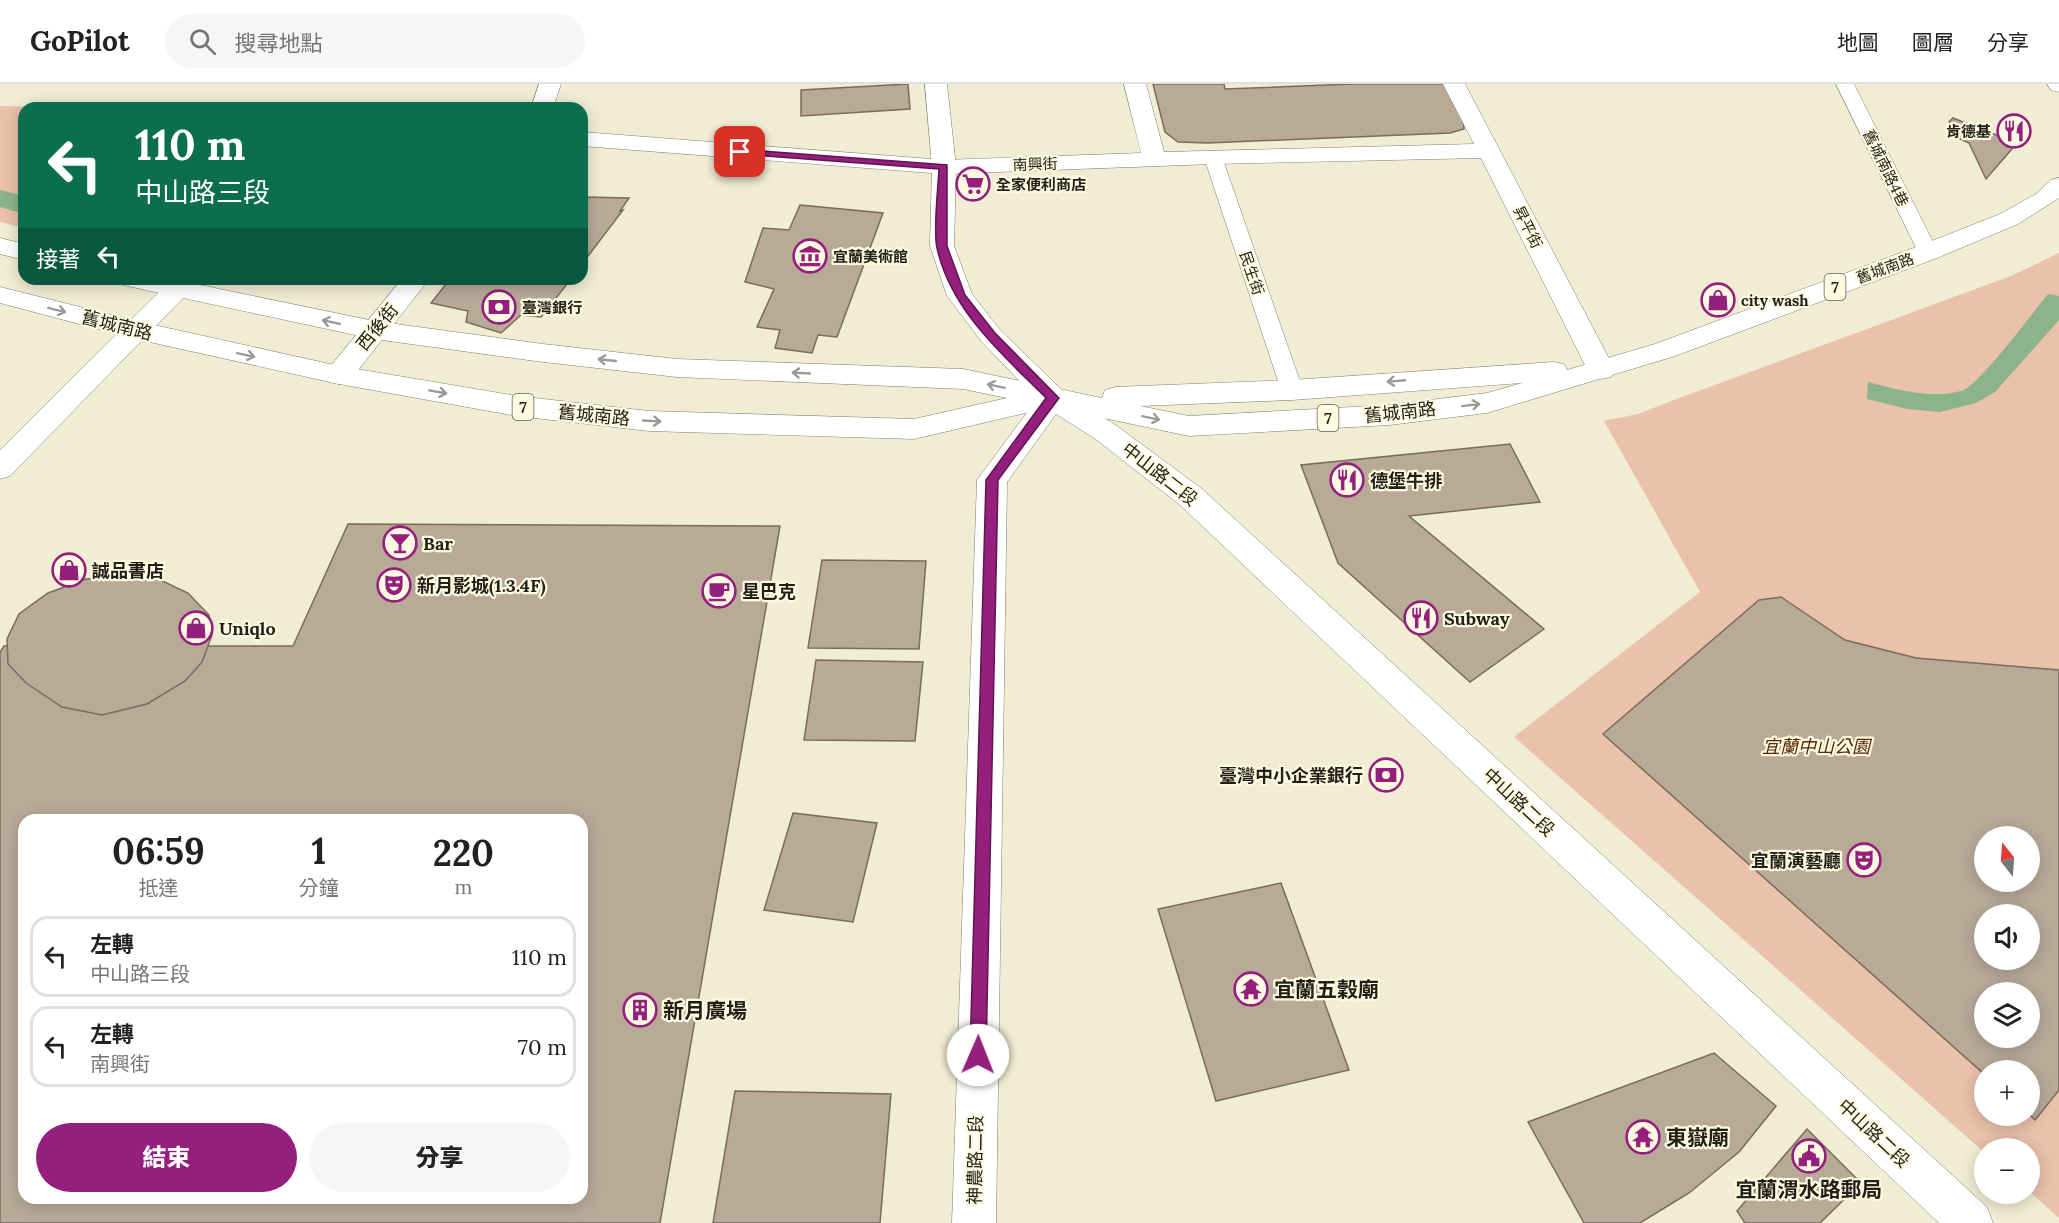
<!DOCTYPE html>
<html lang="zh-TW">
<head>
<meta charset="utf-8">
<style>
	:root { --surface:#fff; --page:#f6f6f6; --text:#222; --muted:#767676; --line:#e0e0e0; --accent:#941f7d }
	body { margin:0; font-family:Lora,"Noto Sans TC",serif; background:var(--page); color:var(--text); height:100vh; display:flex; flex-direction:column; font-size:22px; white-space:nowrap }
	* { box-sizing:border-box; margin:0 }
	p { font-size:20px; color:var(--muted) }
	.icon { flex:none; width:33px; height:33px; fill:none; stroke:currentColor; stroke-width:2; stroke-linecap:round; stroke-linejoin:round }
	.map { position:relative; flex:1; overflow:hidden }
	.panel { position:absolute; left:18px; top:730px; width:570px; height:390px; display:flex; flex-direction:column; background:var(--surface); border-radius:18px; box-shadow:0 3px 15px #0003 }
	.panel>* { flex:none }
	.banner { position:absolute; left:18px; top:18px; width:570px; height:183px; border-radius:18px; box-shadow:0 3px 15px #0003; background:#0b6e4f; color:#fff; overflow:hidden }
	.needle { width:39px; rotate:343deg }
	.tools { position:absolute; left:1974px; top:742px; display:grid; gap:12px }
	.tools a { display:grid; place-items:center; width:66px; height:66px; border-radius:50%; background:var(--surface); box-shadow:0 3px 15px #0003; font-size:30px }
	.pin { position:absolute; display:grid; place-items:center; width:51px; height:51px; color:#fff; margin:-26px; border-radius:12px; box-shadow:0 3px 9px #0006 }
	.me { position:absolute; width:66px; margin:-33px; rotate:1deg; stroke-linejoin:round; filter:drop-shadow(0 0 4px #0008) }
	.turn { display:flex; align-items:center; gap:21px; height:126px; padding:0 18px; font-size:27px }
	.turn .icon { width:78px; height:78px; stroke-width:2.5 }
	.turn b { display:block; font-size:42px; line-height:51px }
	.then { display:flex; align-items:center; height:57px; padding:0 18px; background:#0003; gap:12px; font-size:22px }
	.eta { display:flex; justify-content:space-evenly; align-items:center; height:102px; text-align:center }
	.eta b { font-size:36px; font-weight:800; line-height:42px }
	.cta { display:flex; gap:12px; margin-top:auto; padding:12px 18px }
	.cta a { flex:1; height:69px; border-radius:36px; background:var(--accent); color:#fff; font-size:24px; font-weight:800; line-height:69px; text-align:center }
	.cta a+a { background:var(--page); color:var(--text) }
	ul { padding:0; list-style:none }
	li { display:flex; align-items:center; gap:18px; height:81px; margin:0 12px 9px; padding:0 6px; border:3px solid var(--line); border-radius:18px }
	li div { flex:1 }
	li b { display:block; font-size:22px }
	li em { font-style:normal }
	header { display:flex; align-items:center; gap:36px; box-sizing:border-box; height:84px; padding:0 30px; background:var(--surface); border-bottom:2px solid var(--line) }
	header strong { font-size:28px }
	nav { display:flex; gap:33px; margin-inline-start:auto; font-size:21px }
	.search { width:420px; height:54px; background:var(--page); display:flex; align-items:center; gap:15px; box-sizing:border-box; padding:0 21px; border-radius:33px; color:var(--muted); font-size:22px }
	.map>svg:first-child { display:block }
	.green { fill:#eac1ab; fill-rule:evenodd }
	.water { fill:#8bb48b }
	.building { fill:#b9aa98; stroke:#7a6c5a; stroke-width:1.5; fill-rule:evenodd }
	.lines { fill:none; stroke-linecap:round; stroke-linejoin:round }
	.lane-casing { stroke:#837e69; stroke-width:1 }
	.street-casing { stroke:#837e69; stroke-width:1 }
	.secondary-casing { stroke:#837e69; stroke-width:1 }
	.primary-casing { stroke:#837e69; stroke-width:1 }
	.lane { fill:#fff; fill-rule:evenodd }
	.street { fill:#fff; fill-rule:evenodd }
	.secondary { fill:#fff; fill-rule:evenodd }
	.primary { fill:#fff; fill-rule:evenodd }
	.oneway { stroke:#9b9a96 }
	.route { fill:#941f7d; stroke:#601451; stroke-width:1.5 }
	.labels { text-anchor:middle; dominant-baseline:central; stroke-width:4.5; stroke-linejoin:round; paint-order:stroke }
	.far-poi-label { font-size:15px; font-weight:bold; fill:#211f16; stroke:#fef9e1; text-anchor:start }
	.far-street-label { font-size:15px; fill:#211f16; stroke:#fef9e1 }
	.shield { fill:#fef9e1; stroke:#636053; stroke-width:1.5 }
	.shield-label { font-size:16px; font-weight:bold; fill:#211f16 }
	.street-label { font-size:18px; fill:#211f16; stroke:#fef9e1 }
	.poi-label { font-size:18px; font-weight:bold; fill:#211f16; stroke:#fef9e1; text-anchor:start }
	.park-label { font-size:18px; font-style:italic; fill:#562605; stroke:#fef9e1 }
	.near-poi-label { font-size:21px; font-weight:bold; fill:#211f16; stroke:#fef9e1; text-anchor:start }
</style>
</head>
<body>
<header>
<strong>GoPilot</strong>
<div class="search"><svg class="icon" aria-label="search" viewBox="0 0 24 24"><circle cx="10" cy="10" r="6"/><path d="M15 15l6 6"/></svg>搜尋地點</div>
<nav><a>地圖</a><a>圖層</a><a>分享</a></nav>
</header>
<div class="map">
<svg width="2059" height="1139" viewBox="0 0 2059 1139">
	<rect width="100%" height="100%" fill="#f1ecd4"/>
	<g class="green">
		<path d="M 0,22 L 56,23 L 24,24 L 24,144 L 0,138 Z"/>
		<path d="M 2059,169 L 2059,1134 L 2030,1108 L 2030,1065 L 1984,1065 L 1984,1068 L 1514,653 L 1700,508 L 1604,337 L 1638,330 L 1674,316 L 2011,192 ZM 1984,753 L 2030,753 L 2030,798 L 1984,798 ZM 1984,831 L 2030,831 L 2030,876 L 1984,876 ZM 1984,909 L 2030,909 L 2030,954 L 1984,954 ZM 1984,987 L 2030,987 L 2030,1032 L 1984,1032 Z"/>
	</g>
	<g class="water">
		<path d="M 0,106 L 24,112 L 24,130 L 0,123 Z"/>
		<path d="M 2048,210 L 2059,212 L 2059,236 L 1995,308 L 1976,319 L 1940,328 L 1907,325 L 1867,315 L 1868,298 C 1899,306 1929,315 1961,307 C 1978,303 2033,228 2048,210 Z"/>
	</g>
	<g class="building">
		<path d="M 908,0 L 910,25 L 801,32 L 801,6 Z"/>
		<path d="M 1153,0 L 1224,0 L 1225,5 L 1352,0 L 1446,0 L 1463,34 L 1464,45 L 1450,49 L 1207,59 L 1178,58 L 1165,48 Z"/>
		<path d="M 1953,34 L 2017,59 L 1986,95 L 1969,59 L 1958,54 L 1949,38 Z"/>
		<path d="M 582,113 L 629,114 L 620,127 L 623,126 L 582,180 Z"/>
		<path d="M 800,121 L 883,129 L 837,253 L 818,251 L 812,269 L 775,264 L 780,246 L 757,243 L 774,205 L 745,198 L 763,144 L 789,146 Z"/>
		<path d="M 450,195 L 571,195 L 541,233 L 521,231 L 501,249 L 466,238 L 468,227 L 431,219 Z"/>
		<path d="M 1510,360 L 1540,418 L 1409,432 L 1544,545 L 1470,598 L 1338,479 L 1301,381 Z"/>
		<path d="M 348,440 L 780,442 L 660,1139 L 0,1139 L 0,568 L 4,562 L 293,562 ZM 24,736 L 582,736 L 582,1114 L 24,1114 Z"/>
		<path d="M 822,476 L 926,477 L 919,565 L 808,564 Z"/>
		<path d="M 125,493 L 156,494 L 188,509 L 209,531 L 212,551 L 202,578 L 185,597 L 147,620 L 102,631 L 62,623 L 26,599 L 8,580 L 7,555 L 19,530 L 48,509 L 86,495 Z"/>
		<path d="M 1781,513 L 1845,556 L 1916,574 L 2059,586 L 2059,1006 L 2035,1036 L 2030,1031 L 2030,987 L 1984,987 L 1984,990 L 1603,650 L 1759,516 ZM 1984,753 L 2030,753 L 2030,798 L 1984,798 ZM 1984,831 L 2030,831 L 2030,876 L 1984,876 ZM 1984,909 L 2030,909 L 2030,954 L 1984,954 Z"/>
		<path d="M 816,576 L 923,578 L 915,657 L 804,656 Z"/>
		<path d="M 793,729 L 877,739 L 853,838 L 764,826 Z"/>
		<path d="M 1281,799 L 1349,986 L 1216,1017 L 1158,825 Z"/>
		<path d="M 1714,969 L 1776,1022 L 1739,1068 L 1689,1109 L 1640,1139 L 1584,1139 L 1528,1038 Z"/>
		<path d="M 735,1007 L 891,1010 L 880,1139 L 713,1139 Z"/>
		<path d="M 1807,1045 L 1861,1099 L 1820,1139 L 1745,1139 L 1737,1127 Z"/>
	</g>
	<g class="lines">
		<defs>
			<g id="lane">
				<path d="M 1836,0 L 1854,0 L 1938,168 L 1935,173 L 1928,174 L 1921,173 L 1918,168 Z"/>
				<path d="M 1213,67 L 1220,69 L 1222,73 L 1303,306 L 1300,312 L 1292,314 L 1284,312 L 1281,306 L 1204,73 L 1206,69 Z"/>
			</g>
			<g id="street">
				<path d="M 539,0 L 561,0 L 553,24 L 531,24 Z"/>
				<path d="M 1124,0 L 1146,0 L 1164,68 L 1474,60 L 1443,0 L 1465,0 L 1615,286 L 1611,293 L 1601,295 L 1591,293 L 1481,74 L 1213,80 L 944,90 L 582,62 L 582,48 L 944,76 L 1141,69 Z"/>
				<path d="M 2047,0 L 2059,0 L 2059,8 L 2051,6 Z"/>
				<path d="M 402,195 L 429,195 L 349,298 L 339,300 L 329,298 L 325,291 L 329,284 Z"/>
				<path d="M 176,198 L 185,200 L 189,206 L 185,212 L 10,392 L 0,395 L 0,366 L 167,200 Z"/>
			</g>
			<path id="secondary" d="M 925,0 L 947,0 L 956,83 L 954,162 L 972,210 L 1000,246 L 1063,307 L 1117,342 L 1202,405 L 1987,1123 L 1993,1139 L 1939,1139 L 1180,421 L 1097,356 L 1056,330 L 1007,398 L 996,1139 L 952,1139 L 977,396 L 1037,315 L 982,258 L 947,212 L 930,162 L 932,83 Z"/>
			<g id="primary">
				<path d="M 2059,94 L 2059,114 L 2018,140 L 1937,174 L 1675,272 L 1487,329 L 1389,341 L 1189,352 L 1051,323 L 914,355 L 649,347 L 517,332 L 339,300 L 136,255 L 0,219 L 0,203 L 136,237 L 339,282 L 517,312 L 649,327 L 914,335 L 1007,314 L 963,305 L 677,293 L 543,278 L 374,255 L 132,203 L 123,201 L 119,195 L 171,195 L 374,237 L 543,260 L 677,275 L 963,285 L 1102,314 L 1105,306 L 1115,303 L 1292,296 L 1554,278 L 1564,280 L 1567,286 L 1655,260 L 1919,162 L 2000,130 L 2036,110 L 2051,96 ZM 1522,299 L 1487,309 L 1389,321 L 1189,332 L 1140,322 L 1292,316 Z"/>
				<path d="M 0,154 L 24,160 L 24,176 L 0,170 Z"/>
			</g>
		</defs>
		<use href="#lane" class="lane-casing"/>
		<use href="#street" class="street-casing"/>
		<use href="#secondary" class="secondary-casing"/>
		<use href="#primary" class="primary-casing"/>
		<use href="#lane" class="lane"/>
		<use href="#street" class="street"/>
		<use href="#secondary" class="secondary"/>
		<use href="#primary" class="primary"/>
	</g>
	<defs><path id="oneway-shaft" d="M-6 0H5M1.5-3L5.5 0L1.5 3" fill="none" stroke-width="1.6" stroke-linecap="round" stroke-linejoin="round" transform="scale(1.5)"/></defs>
	<g class="oneway">
		<use href="#oneway-shaft" transform="translate(57 226) rotate(14)"/>
		<use href="#oneway-shaft" transform="translate(331 238) rotate(-168)"/>
		<use href="#oneway-shaft" transform="translate(246 271) rotate(12)"/>
		<use href="#oneway-shaft" transform="translate(607 276) rotate(-174)"/>
		<use href="#oneway-shaft" transform="translate(801 289) rotate(-177)"/>
		<use href="#oneway-shaft" transform="translate(1396 297) rotate(175)"/>
		<use href="#oneway-shaft" transform="translate(996 302) rotate(-168)"/>
		<use href="#oneway-shaft" transform="translate(438 308) rotate(10)"/>
		<use href="#oneway-shaft" transform="translate(1471 321) rotate(-7)"/>
		<use href="#oneway-shaft" transform="translate(1151 334) rotate(12)"/>
		<use href="#oneway-shaft" transform="translate(652 337) rotate(3)"/>
	</g>
	<path class="route" d="M 737,65 L 947,81 L 947,162 L 965,211 L 995,249 L 1059,314 L 998,396 L 986,971 L 984,977 L 978,980 L 972,977 L 970,971 L 986,396 L 1046,314 C 1002,270 951,227 937,164 C 933,147 938,105 939,85 L 740,70 L 737,70 Z"/>
	<defs>
		<symbol id="restaurant-ring" viewBox="-11 -11 22 22"><circle r="9.5" fill="#fef9e1" stroke="#941f7d" stroke-width="1.5"/><path d="M-5-6h1v4h1v-4h1v4h1v-4h1v5L-1.5 .5V6h-2V.5L-5-1ZM5-6V6H3V1.5H1.5Q1.5-4 5-6Z" fill="#941f7d"/></symbol>
		<symbol id="supermarket-ring" viewBox="-11 -11 22 22"><circle r="9.5" fill="#fef9e1" stroke="#941f7d" stroke-width="1.5"/><path d="M-6-5.5h2.5l.6 2H6L4.5 2H-2.5L-4.4-4H-6ZM-1.5 3.2a1.3 1.3 0 1 0 .1 0ZM3 3.2a1.3 1.3 0 1 0 .1 0Z" fill="#941f7d"/></symbol>
		<symbol id="museum-ring" viewBox="-11 -11 22 22"><circle r="9.5" fill="#fef9e1" stroke="#941f7d" stroke-width="1.5"/><path d="M0-6L6-3V-2H-6V-3ZM-5-1h2V3h-2ZM-1-1h2V3h-2ZM3-1h2V3H3ZM-6 4H6V6H-6Z" fill="#941f7d"/></symbol>
		<symbol id="shop-ring" viewBox="-11 -11 22 22"><circle r="9.5" fill="#fef9e1" stroke="#941f7d" stroke-width="1.5"/><path d="M-5-2.5h2.3a2.7 3.5 0 0 1 5.4 0H5L5.5 6h-11ZM-1.5-2.5h3a1.5 2.3 0 0 0-3 0Z" fill="#941f7d"/></symbol>
		<symbol id="bank-ring" viewBox="-11 -11 22 22"><circle r="9.5" fill="#fef9e1" stroke="#941f7d" stroke-width="1.5"/><path d="M-6-4H6V4H-6ZM0-2.3a2.3 2.3 0 1 0 0 4.6a2.3 2.3 0 1 0 0-4.6Z" fill="#941f7d"/></symbol>
		<symbol id="bar-ring" viewBox="-11 -11 22 22"><circle r="9.5" fill="#fef9e1" stroke="#941f7d" stroke-width="1.5"/><path d="M-6-5H6L.8 .8V4.5H3.5V6h-7V4.5H-.8V.8Z" fill="#941f7d"/></symbol>
		<symbol id="theatre-ring" viewBox="-11 -11 22 22"><circle r="9.5" fill="#fef9e1" stroke="#941f7d" stroke-width="1.5"/><path d="M-5-5.5Q0-4 5-5.5V0Q5 5 0 6Q-5 5-5 0ZM-3.3-2.5H-1v1.5H-3.3ZM1-2.5H3.3v1.5H1ZM-2.8 1Q0 5.5 2.8 1Z" fill="#941f7d"/></symbol>
		<symbol id="cafe-ring" viewBox="-11 -11 22 22"><circle r="9.5" fill="#fef9e1" stroke="#941f7d" stroke-width="1.5"/><path d="M-5.5-4.5H6V0H3Q3 3.5 0 3.5H-2.5Q-5.5 3.5-5.5 0ZM3-3.2v2h1.7v-2ZM-6 4.5H4V6H-6Z" fill="#941f7d"/></symbol>
		<symbol id="temple-ring" viewBox="-11 -11 22 22"><circle r="9.5" fill="#fef9e1" stroke="#941f7d" stroke-width="1.5"/><path d="M0-6L5-2H3V0L6.5 2.5H4V6H1.5V3h-3V6H-4V2.5H-6.5L-3 0V-2H-5Z" fill="#941f7d"/></symbol>
		<symbol id="building-ring" viewBox="-11 -11 22 22"><circle r="9.5" fill="#fef9e1" stroke="#941f7d" stroke-width="1.5"/><path d="M-4-6H4V6H1V3H-1V6H-4ZM-2.5-4.3h1.7v1.8h-1.7ZM.8-4.3h1.7v1.8H.8ZM-2.5-1h1.7V.8h-1.7ZM.8-1h1.7V.8H.8Z" fill="#941f7d"/></symbol>
		<symbol id="civic-ring" viewBox="-11 -11 22 22"><circle r="9.5" fill="#fef9e1" stroke="#941f7d" stroke-width="1.5"/><path d="M-.6-6.5H3V-4.5H.6V-3L4-1V1h2V6H-6V1h2V-1L-.6-3ZM-1.2 2.5V6h2.4V2.5Z" fill="#941f7d"/></symbol>
	</defs>
	<g fill-rule="evenodd">
		<use href="#restaurant-ring" x="1995" y="28" width="38" height="38"/>
		<use href="#supermarket-ring" x="954" y="81" width="38" height="38"/>
		<use href="#museum-ring" x="791" y="153" width="38" height="38"/>
		<use href="#shop-ring" x="1699" y="197" width="38" height="38"/>
		<use href="#bank-ring" x="480" y="204" width="38" height="38"/>
		<use href="#restaurant-ring" x="1328" y="377" width="38" height="38"/>
		<use href="#bar-ring" x="381" y="440" width="38" height="38"/>
		<use href="#shop-ring" x="50" y="467" width="38" height="38"/>
		<use href="#theatre-ring" x="375" y="482" width="38" height="38"/>
		<use href="#cafe-ring" x="700" y="488" width="38" height="38"/>
		<use href="#restaurant-ring" x="1402" y="515" width="38" height="38"/>
		<use href="#shop-ring" x="177" y="525" width="38" height="38"/>
		<use href="#bank-ring" x="1367" y="672" width="38" height="38"/>
		<use href="#theatre-ring" x="1845" y="757" width="38" height="38"/>
		<use href="#temple-ring" x="1232" y="886" width="38" height="38"/>
		<use href="#building-ring" x="621" y="907" width="38" height="38"/>
		<use href="#temple-ring" x="1624" y="1034" width="38" height="38"/>
		<use href="#civic-ring" x="1790" y="1053" width="38" height="38"/>
	</g>
	<g class="labels">
		<g class="far-poi-label">
			<text x="1991" y="47" text-anchor="end">肯德基</text>
			<text x="996" y="100">全家便利商店</text>
			<text x="833" y="172">宜蘭美術館</text>
			<text x="1741" y="216">city wash</text>
			<text x="522" y="223">臺灣銀行</text>
		</g>
		<g class="far-street-label">
			<text transform="translate(1035 80) rotate(-2)">南興街</text>
			<text transform="translate(1886 84) rotate(64)">舊城南路4巷</text>
			<text transform="translate(1528 143) rotate(63)">昇平街</text>
			<text transform="translate(1885 184) rotate(-20)">舊城南路</text>
			<text transform="translate(1252 189) rotate(71)">民生街</text>
		</g>
		<g class="shield">
			<rect x="1824.5" y="190" width="21" height="26" rx="4.5"/>
			<rect x="512.5" y="310" width="21" height="26" rx="4.5"/>
			<rect x="1317.5" y="321" width="21" height="26" rx="4.5"/>
		</g>
		<g class="shield-label">
			<text x="1835" y="203">7</text>
			<text x="523" y="323">7</text>
			<text x="1328" y="334">7</text>
		</g>
		<g class="street-label">
			<text transform="translate(117 241) rotate(14)">舊城南路</text>
			<text transform="translate(377 243) rotate(-51)">西後街</text>
			<text transform="translate(1400 328) rotate(-6)">舊城南路</text>
			<text transform="translate(594 331) rotate(6)">舊城南路</text>
			<text transform="translate(1160 390) rotate(38)">中山路二段</text>
			<text transform="translate(1519 718) rotate(43)">中山路二段</text>
			<text transform="translate(1874 1049) rotate(43)">中山路二段</text>
			<text transform="translate(975 1076) rotate(-89)">神農路二段</text>
		</g>
		<g class="poi-label">
			<text x="1370" y="396">德堡牛排</text>
			<text x="423" y="459">Bar</text>
			<text x="92" y="486">誠品書店</text>
			<text x="417" y="501">新月影城(1.3.4F)</text>
			<text x="742" y="507">星巴克</text>
			<text x="1444" y="534">Subway</text>
			<text x="219" y="544">Uniqlo</text>
			<text x="1363" y="691" text-anchor="end">臺灣中小企業銀行</text>
			<text x="1841" y="776" text-anchor="end">宜蘭演藝廳</text>
		</g>
		<g class="park-label">
			<text x="1816" y="662">宜蘭中山公園</text>
		</g>
		<g class="near-poi-label">
			<text x="1274" y="905">宜蘭五穀廟</text>
			<text x="663" y="926">新月廣場</text>
			<text x="1666" y="1053">東嶽廟</text>
			<text x="1809" y="1105" text-anchor="middle">宜蘭渭水路郵局</text>
		</g>
	</g>
</svg>
<div class="tools">
<a><svg class="needle" viewBox="-14 -14 28 28"><path d="M0-13l5 13h-10z" fill="#e53935"/><path d="M0 13l5-13h-10z" fill="#767676"/></svg></a>
<a><svg class="icon" aria-label="sound" viewBox="0 0 24 24"><path d="M4 9h4l5-4v14l-5-4H4zM17 9q2 3 0 6"/></svg></a>
<a><svg class="icon" aria-label="layers" viewBox="0 0 24 24"><path d="M12 4l9 5-9 5-9-5zM3 14l9 5 9-5"/></svg></a>
<a>+</a>
<a>−</a>
</div>
<div class="pin" style="left:740px;top:68px;background:#d93025"><svg class="icon" aria-label="arrive" viewBox="0 0 24 24"><path d="M6 21V4h12l-3 4 3 4H6"/></svg></div>
<svg class="me" style="left:978px;top:971px" viewBox="-20 -20 40 40"><circle r="19" fill="#fff"/><path d="M0-13L10 11 0 6-10 11z" fill="#941f7d"/></svg>
<div class="banner">
<div class="turn"><svg class="icon" aria-label="left" viewBox="0 0 24 24"><path d="M17 20v-9H6M10 6l-5 5 5 5"/></svg><div><b>110 m</b>中山路三段</div></div>
<div class="then">接著<svg class="icon" aria-label="left" viewBox="0 0 24 24"><path d="M17 20v-9H6M10 6l-5 5 5 5"/></svg></div>
</div>
<section class="panel">
<div class="eta">
<div><b>06:59</b><p>抵達</p></div>
<div><b>1</b><p>分鐘</p></div>
<div><b>220</b><p>m</p></div>
</div>
<ul>
<li><svg class="icon" aria-label="left" viewBox="0 0 24 24"><path d="M17 20v-9H6M10 6l-5 5 5 5"/></svg><div><b>左轉</b><p>中山路三段</p></div><em>110 m</em></li>
<li><svg class="icon" aria-label="left" viewBox="0 0 24 24"><path d="M17 20v-9H6M10 6l-5 5 5 5"/></svg><div><b>左轉</b><p>南興街</p></div><em>70 m</em></li>
</ul>
<div class="cta"><a>結束</a><a>分享</a></div>
</section>
</div>
</body>
</html>
